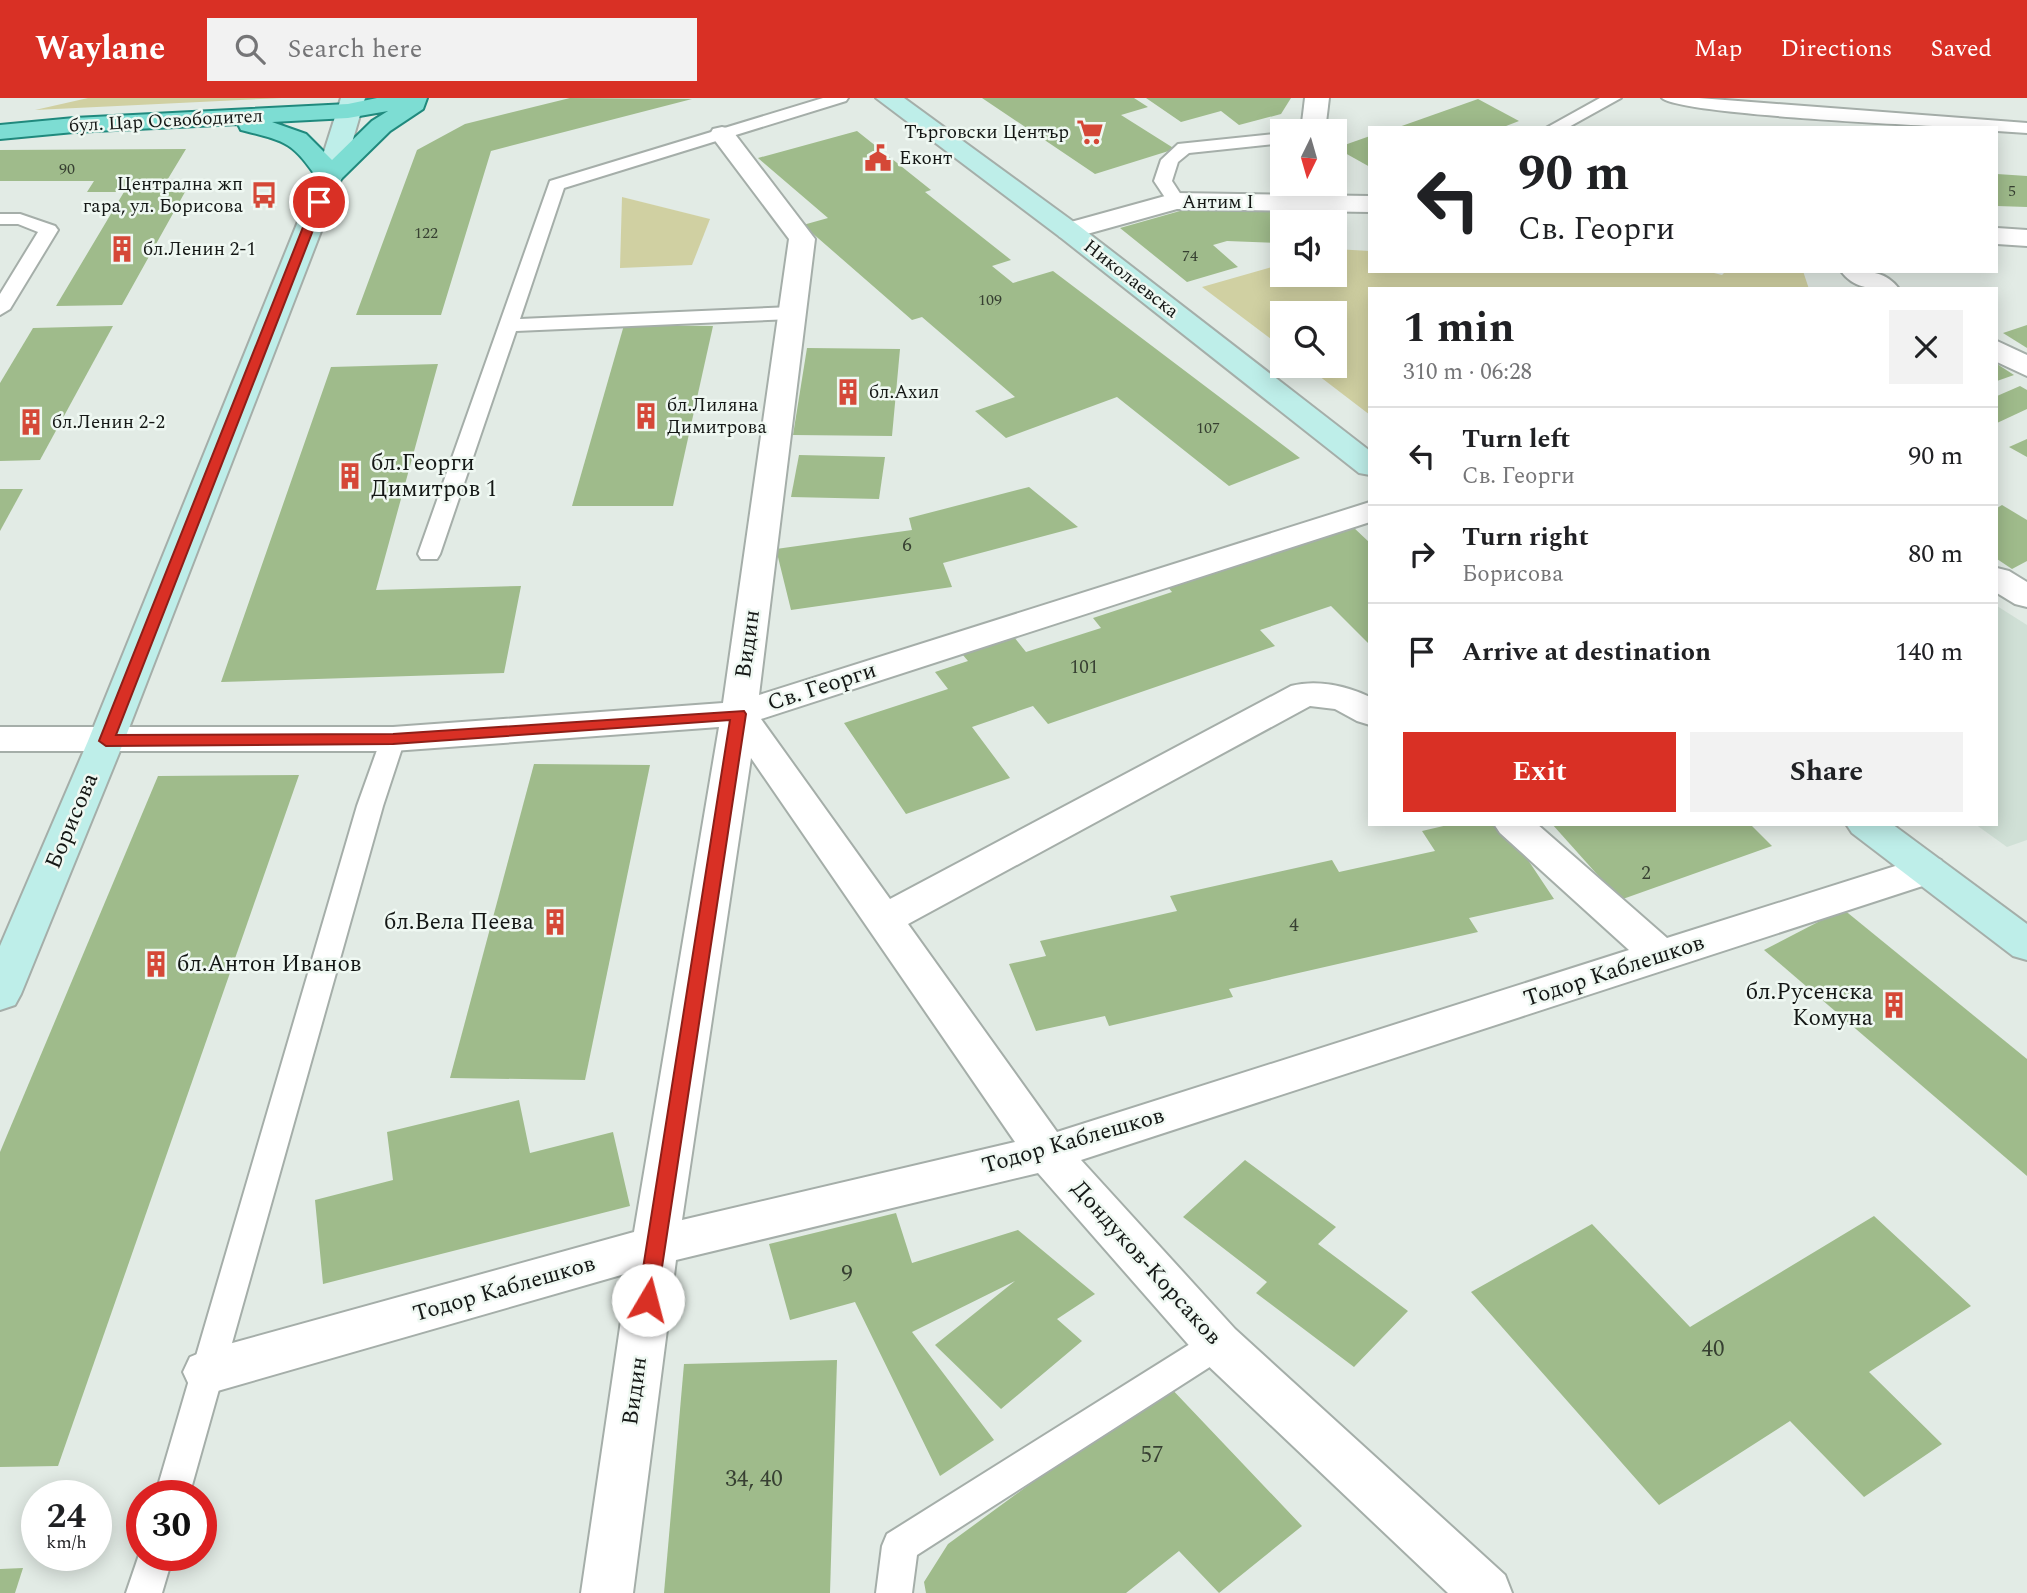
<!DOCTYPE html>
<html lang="en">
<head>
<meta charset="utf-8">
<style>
	:root { --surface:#fff; --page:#f2f2f2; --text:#202124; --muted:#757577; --line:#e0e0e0; --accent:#d93025 }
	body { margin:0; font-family:Spectral,serif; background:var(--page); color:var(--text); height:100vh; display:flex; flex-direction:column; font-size:26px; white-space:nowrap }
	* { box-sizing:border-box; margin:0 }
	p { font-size:23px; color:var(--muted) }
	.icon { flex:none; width:38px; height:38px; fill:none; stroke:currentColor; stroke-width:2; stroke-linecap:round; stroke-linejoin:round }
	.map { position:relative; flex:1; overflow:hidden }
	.drawer { position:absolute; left:1368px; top:189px; width:630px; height:539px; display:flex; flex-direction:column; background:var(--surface); border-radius:0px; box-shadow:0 4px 18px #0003 }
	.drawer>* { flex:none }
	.banner { position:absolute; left:1368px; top:28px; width:630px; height:147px; border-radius:0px; box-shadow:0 4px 18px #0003; background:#fff; color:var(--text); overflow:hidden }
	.needle { width:46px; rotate:185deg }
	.fabs { position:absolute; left:1270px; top:21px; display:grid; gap:14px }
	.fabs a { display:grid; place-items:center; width:77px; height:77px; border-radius:0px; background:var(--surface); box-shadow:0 4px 18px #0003; font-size:35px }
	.speed { position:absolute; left:21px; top:1382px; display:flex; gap:14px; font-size:35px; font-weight:700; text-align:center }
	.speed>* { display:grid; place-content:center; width:91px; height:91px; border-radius:50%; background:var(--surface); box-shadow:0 4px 18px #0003; line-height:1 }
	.speed small { font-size:18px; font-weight:400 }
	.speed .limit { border:10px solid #d22; background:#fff; color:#111 }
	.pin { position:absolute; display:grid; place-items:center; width:60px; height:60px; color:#fff; margin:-30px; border:4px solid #fff; border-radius:50%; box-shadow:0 2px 7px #0007 }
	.me { position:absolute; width:77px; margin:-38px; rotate:8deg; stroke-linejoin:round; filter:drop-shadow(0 0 5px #0008) }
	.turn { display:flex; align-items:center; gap:24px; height:147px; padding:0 35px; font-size:32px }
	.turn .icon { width:91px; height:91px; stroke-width:2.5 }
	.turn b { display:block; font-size:49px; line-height:60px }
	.round { display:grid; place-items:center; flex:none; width:74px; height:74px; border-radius:0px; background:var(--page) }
	.overview { display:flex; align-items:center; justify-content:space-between; height:119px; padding:0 35px }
	h1 { font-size:42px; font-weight:700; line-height:52px }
	.primary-button { display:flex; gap:14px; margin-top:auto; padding:14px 35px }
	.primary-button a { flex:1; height:80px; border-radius:0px; background:var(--accent); color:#fff; font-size:28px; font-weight:700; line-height:80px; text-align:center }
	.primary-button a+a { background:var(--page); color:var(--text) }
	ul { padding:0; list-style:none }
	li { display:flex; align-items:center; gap:21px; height:98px; padding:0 35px; border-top:2px solid var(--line) }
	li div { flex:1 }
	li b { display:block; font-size:26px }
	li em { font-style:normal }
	header { display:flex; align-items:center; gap:42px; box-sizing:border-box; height:98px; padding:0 35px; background:var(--accent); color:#fff }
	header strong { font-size:33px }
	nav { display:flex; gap:38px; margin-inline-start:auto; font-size:24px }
	.search { width:490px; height:63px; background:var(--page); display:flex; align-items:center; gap:18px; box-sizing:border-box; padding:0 24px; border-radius:0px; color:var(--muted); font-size:26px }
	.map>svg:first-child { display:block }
	.built { fill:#d0e0d6 }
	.green { fill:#d0d0a2 }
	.building { fill:#9fbb8b }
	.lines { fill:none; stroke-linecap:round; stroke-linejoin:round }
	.lane-casing { stroke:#a5aea9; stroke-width:4 }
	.street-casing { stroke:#a5aea9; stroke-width:4 }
	.secondary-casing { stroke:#a5aea9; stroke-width:4 }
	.primary-casing { stroke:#20897d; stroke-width:4 }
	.lane { fill:#fff; fill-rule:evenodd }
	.street { fill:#fff; fill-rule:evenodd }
	.secondary { fill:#beeee9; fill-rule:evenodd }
	.primary { fill:#7dddd3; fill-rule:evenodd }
	.route { fill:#d93025; stroke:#8d1f18; stroke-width:2 }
	.labels { text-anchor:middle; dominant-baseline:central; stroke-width:5; stroke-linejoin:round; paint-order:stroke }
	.far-number-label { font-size:16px; fill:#374032 }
	.far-street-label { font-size:19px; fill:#141715; stroke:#eff8f2 }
	.far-poi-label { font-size:19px; fill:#141715; stroke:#eff8f2; text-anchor:start }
	.number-label { font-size:19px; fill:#374032 }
	.poi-label { font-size:23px; fill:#141715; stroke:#eff8f2; text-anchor:start }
	.street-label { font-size:23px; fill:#141715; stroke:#eff8f2 }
	.near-number-label { font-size:23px; fill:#374032 }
</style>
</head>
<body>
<header>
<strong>Waylane</strong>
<div class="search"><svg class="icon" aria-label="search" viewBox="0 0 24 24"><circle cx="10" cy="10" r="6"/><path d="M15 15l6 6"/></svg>Search here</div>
<nav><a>Map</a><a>Directions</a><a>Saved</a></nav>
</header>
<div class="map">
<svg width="2027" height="1495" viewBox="0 0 2027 1495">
	<rect width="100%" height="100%" fill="#e2ebe5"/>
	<path class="built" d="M 1997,508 L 2027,527 L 2027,742 L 2007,749 L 1975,726 L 1997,726 Z"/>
	<g class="green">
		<path d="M 88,0 L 282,0 L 35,12 Z"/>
		<path d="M 622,99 L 710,121 L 692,167 L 620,170 Z"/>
		<path d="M 1335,151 L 1370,153 L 1370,173 L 1706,173 L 1722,177 L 1726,173 L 1803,173 L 1809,191 L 1370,191 L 1370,317 L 1306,268 L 1335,268 L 1335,215 L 1283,215 L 1283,250 L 1202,189 L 1283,166 L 1283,177 L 1335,177 Z"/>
	</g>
	<g class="building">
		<path d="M 570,0 L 692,1 L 491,53 L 441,217 L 356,217 L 417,52 L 465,26 Z"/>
		<path d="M 982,0 L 1134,0 L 1148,9 L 1121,17 L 1175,51 L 1095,76 Z"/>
		<path d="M 1146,0 L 1291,0 L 1281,16 L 1239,27 L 1221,13 L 1181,24 Z"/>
		<path d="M 1478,1 L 1519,23 L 1501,30 L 1396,30 Z"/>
		<path d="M 857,33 L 931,92 L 925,94 L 1011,162 L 992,168 L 1013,185 L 1053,173 L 1300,360 L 1229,388 L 1117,299 L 1006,340 L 975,313 L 1015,299 L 922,219 L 912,222 L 803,127 L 828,120 L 758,60 Z"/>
		<path d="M 1370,38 L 1370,69 L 1336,50 Z"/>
		<path d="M 186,51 L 160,94 L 185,94 L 122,207 L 56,208 L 124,94 L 87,94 L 94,83 L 0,83 L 0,52 Z"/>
		<path d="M 1997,76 L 2027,78 L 2027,109 L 1997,108 Z"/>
		<path d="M 1187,111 L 1277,114 L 1277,145 L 1227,143 L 1213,147 L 1238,169 L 1187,184 L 1120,130 Z"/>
		<path d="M 624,227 L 713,228 L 673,408 L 572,408 Z"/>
		<path d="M 2027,227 L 2027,250 L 2003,235 Z"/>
		<path d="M 113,228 L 40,362 L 0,363 L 0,285 L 33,230 Z"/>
		<path d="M 807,250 L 900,251 L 892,338 L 793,337 Z"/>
		<path d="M 438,266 L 376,492 L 521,488 L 504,575 L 221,584 L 331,269 Z"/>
		<path d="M 1997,266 L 2014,277 L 1997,283 Z"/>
		<path d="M 2020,288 L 2027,292 L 2027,311 L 1997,325 L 1997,298 Z"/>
		<path d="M 2027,341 L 2027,359 L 2009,349 Z"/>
		<path d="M 799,357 L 885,359 L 879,401 L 791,399 Z"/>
		<path d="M 1029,389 L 1078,429 L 943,465 L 952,489 L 791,512 L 776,451 L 912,432 L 909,420 Z"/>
		<path d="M 0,391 L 23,391 L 0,433 Z"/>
		<path d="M 2002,407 L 2027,422 L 2027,463 L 2012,471 L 1997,461 L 1997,410 Z"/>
		<path d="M 1352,428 L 1370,445 L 1370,547 L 1331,508 L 1260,532 L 1275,548 L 1048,626 L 1033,608 L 972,629 L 1010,680 L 906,716 L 844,625 L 948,591 L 935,574 L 968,563 L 962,556 L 1014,539 L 1026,554 L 1101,530 L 1093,520 L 1172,494 L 1167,488 Z"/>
		<path d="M 534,666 L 650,667 L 585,982 L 450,980 Z"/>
		<path d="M 299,677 L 58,1368 L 0,1369 L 0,1054 L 158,678 Z"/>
		<path d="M 1452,726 L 1504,726 L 1554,801 L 1469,820 L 1478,834 L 1229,891 L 1233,899 L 1109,928 L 1105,918 L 1036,933 L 1009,866 L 1046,858 L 1040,843 L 1177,813 L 1170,798 L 1332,762 L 1339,774 L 1435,753 L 1422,733 Z"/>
		<path d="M 1552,726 L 1750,726 L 1772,748 L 1620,802 Z"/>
		<path d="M 1843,811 L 2027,961 L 2027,1078 L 1764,852 Z"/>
		<path d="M 519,1002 L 530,1055 L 613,1034 L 630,1108 L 323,1186 L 315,1102 L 393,1082 L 387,1034 Z"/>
		<path d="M 1245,1062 L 1336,1129 L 1318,1146 L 1408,1213 L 1354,1269 L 1256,1195 L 1267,1184 L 1183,1119 Z"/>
		<path d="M 896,1115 L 912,1165 L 1018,1132 L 1095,1196 L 1057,1221 L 1082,1243 L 1001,1311 L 935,1247 L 1015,1183 L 912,1234 L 994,1342 L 940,1378 L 855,1204 L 790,1222 L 769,1146 Z"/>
		<path d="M 1874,1118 L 1971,1208 L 1869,1274 L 1942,1346 L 1864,1399 L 1790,1323 L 1659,1407 L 1471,1194 L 1592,1126 L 1690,1229 Z"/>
		<path d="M 837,1262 L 830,1495 L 664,1495 L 684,1266 Z"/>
		<path d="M 1167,1286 L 1302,1428 L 1219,1495 L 1179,1453 L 1126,1495 L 926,1495 L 924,1484 L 948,1446 Z"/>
		<path d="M 23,1470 L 15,1495 L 0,1495 L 0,1471 Z"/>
	</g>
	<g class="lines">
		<defs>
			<g id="lane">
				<path d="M 823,0 L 848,0 L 846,3 L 564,90 L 520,221 L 792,209 L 802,215 L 792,221 L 516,233 L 440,456 L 437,461 L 421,461 L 418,456 L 550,83 Z"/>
				<path d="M 1600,0 L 1621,0 L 1567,30 L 1546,30 Z"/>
				<path d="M 1662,0 L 1699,0 L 2027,25 L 2027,35 L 1997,33 L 1997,30 C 1956,30 1678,17 1662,0 Z"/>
				<path d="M 1283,35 L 1283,45 L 1189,55 L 1178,64 L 1172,83 L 1185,103 L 1182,107 L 1170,107 L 1154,83 L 1161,62 L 1178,46 Z"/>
				<path d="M 0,116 L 20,116 L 55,128 L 58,132 L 10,211 L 0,217 L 0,196 L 38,134 L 18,126 L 0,126 Z"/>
				<path d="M 393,633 L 402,635 L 405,641 L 383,708 L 189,1398 L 155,1398 L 357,708 L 381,641 L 384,635 Z"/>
				<path d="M 1218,1232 L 1230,1236 L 1234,1246 L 1230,1256 L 917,1457 L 912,1495 L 876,1495 L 882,1448 L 887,1436 L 1206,1236 Z"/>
				<path d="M 142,1448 L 142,1458 L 173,1458 L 162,1495 L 126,1495 Z"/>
			</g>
			<g id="street">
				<path d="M 1305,0 L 1329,0 L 1325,33 L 1301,33 Z"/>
				<path d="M 722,29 L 731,31 L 815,141 L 759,597 L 1370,404 L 1370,424 L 761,621 L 890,801 L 1291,588 C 1317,581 1347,588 1370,599 L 1370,627 L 1357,623 L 1335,611 L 1310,608 L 908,826 L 1057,1034 L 1629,852 L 1500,735 L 1494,726 L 1537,726 L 1667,840 L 1927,758 L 1941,762 L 1946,772 L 1941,782 L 1081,1062 L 1235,1231 L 1505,1477 L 1512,1495 L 1448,1495 L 1201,1261 L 1038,1075 L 676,1162 L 633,1495 L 581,1495 L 628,1175 L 207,1296 L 190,1289 L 183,1274 L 190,1259 L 207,1252 L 634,1134 L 719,629 L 393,653 L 0,653 L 0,629 L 393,629 L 723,605 L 789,141 L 710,36 L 713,31 ZM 751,660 L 1015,1044 L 682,1122 Z"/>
				<path d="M 1176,95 L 1370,98 L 1370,114 L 1177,111 L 1069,141 L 1060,139 L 1056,133 L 1060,127 Z"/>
				<path d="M 1997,130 L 2027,132 L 2027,148 L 1997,146 Z"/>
				<path d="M 1841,173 C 1863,173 1885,171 1899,191 C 1877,191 1855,193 1841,173 Z"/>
				<path d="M 1997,243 L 2027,257 L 2027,278 L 1997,264 Z"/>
				<path d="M 1997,470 L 2009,473 L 2027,484 L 2027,509 L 2015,506 L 1997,495 Z"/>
			</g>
			<g id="secondary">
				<path d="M 341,0 L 365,0 L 342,79 L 124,643 L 21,896 L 15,907 L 0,912 L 0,848 L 88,643 L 316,79 Z"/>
				<path d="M 876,0 L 904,0 L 1078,127 L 1370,353 L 1370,377 L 1359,375 L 1060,139 Z"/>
				<path d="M 1846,726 L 1892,726 L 2027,826 L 2027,862 L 2013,858 L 1852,735 Z"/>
			</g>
			<path id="primary" d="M 377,0 L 427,0 L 423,11 L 390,33 L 338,84 L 329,87 L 320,84 C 292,44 289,44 241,32 L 238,26 L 74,34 L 0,41 L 0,27 L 74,20 L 348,6 ZM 388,13 L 372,23 L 332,62 L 306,36 L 272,24 L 348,20 Z"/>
		</defs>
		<use href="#lane" class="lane-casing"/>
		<use href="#street" class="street-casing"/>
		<use href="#secondary" class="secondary-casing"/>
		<use href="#primary" class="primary-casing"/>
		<use href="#lane" class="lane"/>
		<use href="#street" class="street"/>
		<use href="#secondary" class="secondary"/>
		<use href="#primary" class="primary"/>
	</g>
	<path class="route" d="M 319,101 L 324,104 L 116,637 L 393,636 L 744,613 L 746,616 L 657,1202 L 655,1208 L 648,1210 L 641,1208 L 638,1202 L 730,622 L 393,646 L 106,648 L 99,643 L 313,104 Z"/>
	<defs>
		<symbol id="supermarket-bare" viewBox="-9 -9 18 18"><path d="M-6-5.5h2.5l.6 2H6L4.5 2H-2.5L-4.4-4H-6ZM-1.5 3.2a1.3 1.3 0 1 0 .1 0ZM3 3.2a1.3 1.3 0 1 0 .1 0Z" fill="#d54837" stroke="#eff8f2" stroke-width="2.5" paint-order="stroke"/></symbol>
		<symbol id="civic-bare" viewBox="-9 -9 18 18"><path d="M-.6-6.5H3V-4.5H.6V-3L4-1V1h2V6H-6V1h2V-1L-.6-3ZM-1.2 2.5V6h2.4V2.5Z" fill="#d54837" stroke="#eff8f2" stroke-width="2.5" paint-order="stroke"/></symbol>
		<symbol id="bus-bare" viewBox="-9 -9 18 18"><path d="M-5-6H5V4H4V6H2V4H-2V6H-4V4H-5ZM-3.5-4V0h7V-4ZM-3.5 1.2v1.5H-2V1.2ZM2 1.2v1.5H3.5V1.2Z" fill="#d54837" stroke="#eff8f2" stroke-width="2.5" paint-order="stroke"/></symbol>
		<symbol id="building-bare" viewBox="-9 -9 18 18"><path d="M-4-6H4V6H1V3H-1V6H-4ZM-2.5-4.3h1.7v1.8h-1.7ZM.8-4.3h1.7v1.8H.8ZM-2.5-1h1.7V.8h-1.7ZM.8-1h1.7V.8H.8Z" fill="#d54837" stroke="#eff8f2" stroke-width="2.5" paint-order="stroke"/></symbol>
	</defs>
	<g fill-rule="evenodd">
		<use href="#supermarket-bare" x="1071" y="15" width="38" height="38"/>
		<use href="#civic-bare" x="859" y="41" width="38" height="38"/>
		<use href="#bus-bare" x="245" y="78" width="38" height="38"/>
		<use href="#building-bare" x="103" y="132" width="38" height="38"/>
		<use href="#building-bare" x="829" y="275" width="38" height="38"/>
		<use href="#building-bare" x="627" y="299" width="38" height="38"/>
		<use href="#building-bare" x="12" y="305" width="38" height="38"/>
		<use href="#building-bare" x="331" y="359" width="38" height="38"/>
		<use href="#building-bare" x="536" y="805" width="38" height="38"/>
		<use href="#building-bare" x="137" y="847" width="38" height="38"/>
		<use href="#building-bare" x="1875" y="888" width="38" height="38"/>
	</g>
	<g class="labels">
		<g class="far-number-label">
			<text x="67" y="71">90</text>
			<text x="2012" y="93">5</text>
			<text x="426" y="135">122</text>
			<text x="1190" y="158">74</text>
			<text x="990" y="202">109</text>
			<text x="1208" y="330">107</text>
		</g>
		<g class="far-street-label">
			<text transform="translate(166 23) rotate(-3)">бул. Цар Освободител</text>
			<text x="1218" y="104">Антим I</text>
			<text transform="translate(1131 181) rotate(38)">Николаевска</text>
		</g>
		<g class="far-poi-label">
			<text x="1069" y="34" text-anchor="end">Търговски Център</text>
			<text x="899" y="60">Еконт</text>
			<text x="243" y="86" text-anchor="end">Централна жп<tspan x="243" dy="22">гара, ул. Борисова</tspan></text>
			<text x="143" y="151">бл.Ленин 2-1</text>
			<text x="869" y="294">бл.Ахил</text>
			<text x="667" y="307">бл.Лиляна<tspan x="667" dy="22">Димитрова</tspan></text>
			<text x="52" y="324">бл.Ленин 2-2</text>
		</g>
		<g class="number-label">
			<text x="907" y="447">6</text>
			<text x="1084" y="569">101</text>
			<text x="1646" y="775">2</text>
			<text x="1294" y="827">4</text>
		</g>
		<g class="poi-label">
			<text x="371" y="365">бл.Георги<tspan x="371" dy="26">Димитров 1</tspan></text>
			<text x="534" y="824" text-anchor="end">бл.Вела Пеева</text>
			<text x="177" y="866">бл.Антон Иванов</text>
			<text x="1873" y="894" text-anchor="end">бл.Русенска<tspan x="1873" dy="26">Комуна</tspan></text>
		</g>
		<g class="street-label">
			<text transform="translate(748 546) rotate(-82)">Видин</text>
			<text transform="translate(822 589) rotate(-18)">Св. Георги</text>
			<text transform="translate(72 723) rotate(-67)">Борисова</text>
			<text transform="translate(1614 873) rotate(-18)">Тодор Каблешков</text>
			<text transform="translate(1073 1043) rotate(-16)">Тодор Каблешков</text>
			<text transform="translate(1146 1165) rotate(48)">Дондуков-Корсаков</text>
			<text transform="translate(504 1191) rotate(-16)">Тодор Каблешков</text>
			<text transform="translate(635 1293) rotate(-82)">Видин</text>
		</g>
		<g class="near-number-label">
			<text x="847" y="1176">9</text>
			<text x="1713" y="1251">40</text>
			<text x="1152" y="1357">57</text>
			<text x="754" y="1381">34, 40</text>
		</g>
	</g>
</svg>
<div class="fabs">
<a><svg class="needle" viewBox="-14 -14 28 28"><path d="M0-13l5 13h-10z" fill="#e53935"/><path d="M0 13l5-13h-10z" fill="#757577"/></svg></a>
<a><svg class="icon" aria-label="sound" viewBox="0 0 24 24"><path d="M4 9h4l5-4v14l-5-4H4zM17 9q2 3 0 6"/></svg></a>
<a><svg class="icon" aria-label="search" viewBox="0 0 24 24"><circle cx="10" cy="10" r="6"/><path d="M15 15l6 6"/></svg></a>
</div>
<div class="speed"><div>24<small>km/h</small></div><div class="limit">30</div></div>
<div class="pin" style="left:319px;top:104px;background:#d93025"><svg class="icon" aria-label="arrive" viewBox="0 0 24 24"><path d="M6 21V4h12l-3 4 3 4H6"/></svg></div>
<svg class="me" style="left:648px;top:1202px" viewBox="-20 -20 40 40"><circle r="19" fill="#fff"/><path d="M0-13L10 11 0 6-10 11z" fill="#d93025"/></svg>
<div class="banner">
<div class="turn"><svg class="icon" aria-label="left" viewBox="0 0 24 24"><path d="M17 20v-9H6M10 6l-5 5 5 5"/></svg><div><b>90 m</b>Св. Георги</div></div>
</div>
<section class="drawer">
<div class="overview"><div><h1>1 min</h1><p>310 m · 06:28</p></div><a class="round"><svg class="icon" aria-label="close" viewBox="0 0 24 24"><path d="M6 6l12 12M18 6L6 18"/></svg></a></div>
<ul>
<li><svg class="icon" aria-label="left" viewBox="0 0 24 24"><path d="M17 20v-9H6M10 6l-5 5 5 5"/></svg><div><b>Turn left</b><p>Св. Георги</p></div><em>90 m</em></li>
<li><svg class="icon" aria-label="right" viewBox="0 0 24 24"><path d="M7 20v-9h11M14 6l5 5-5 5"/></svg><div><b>Turn right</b><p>Борисова</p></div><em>80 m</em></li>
<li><svg class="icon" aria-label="arrive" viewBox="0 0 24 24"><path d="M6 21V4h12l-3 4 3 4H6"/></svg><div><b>Arrive at destination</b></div><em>140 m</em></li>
</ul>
<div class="primary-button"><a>Exit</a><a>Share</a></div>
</section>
</div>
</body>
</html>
